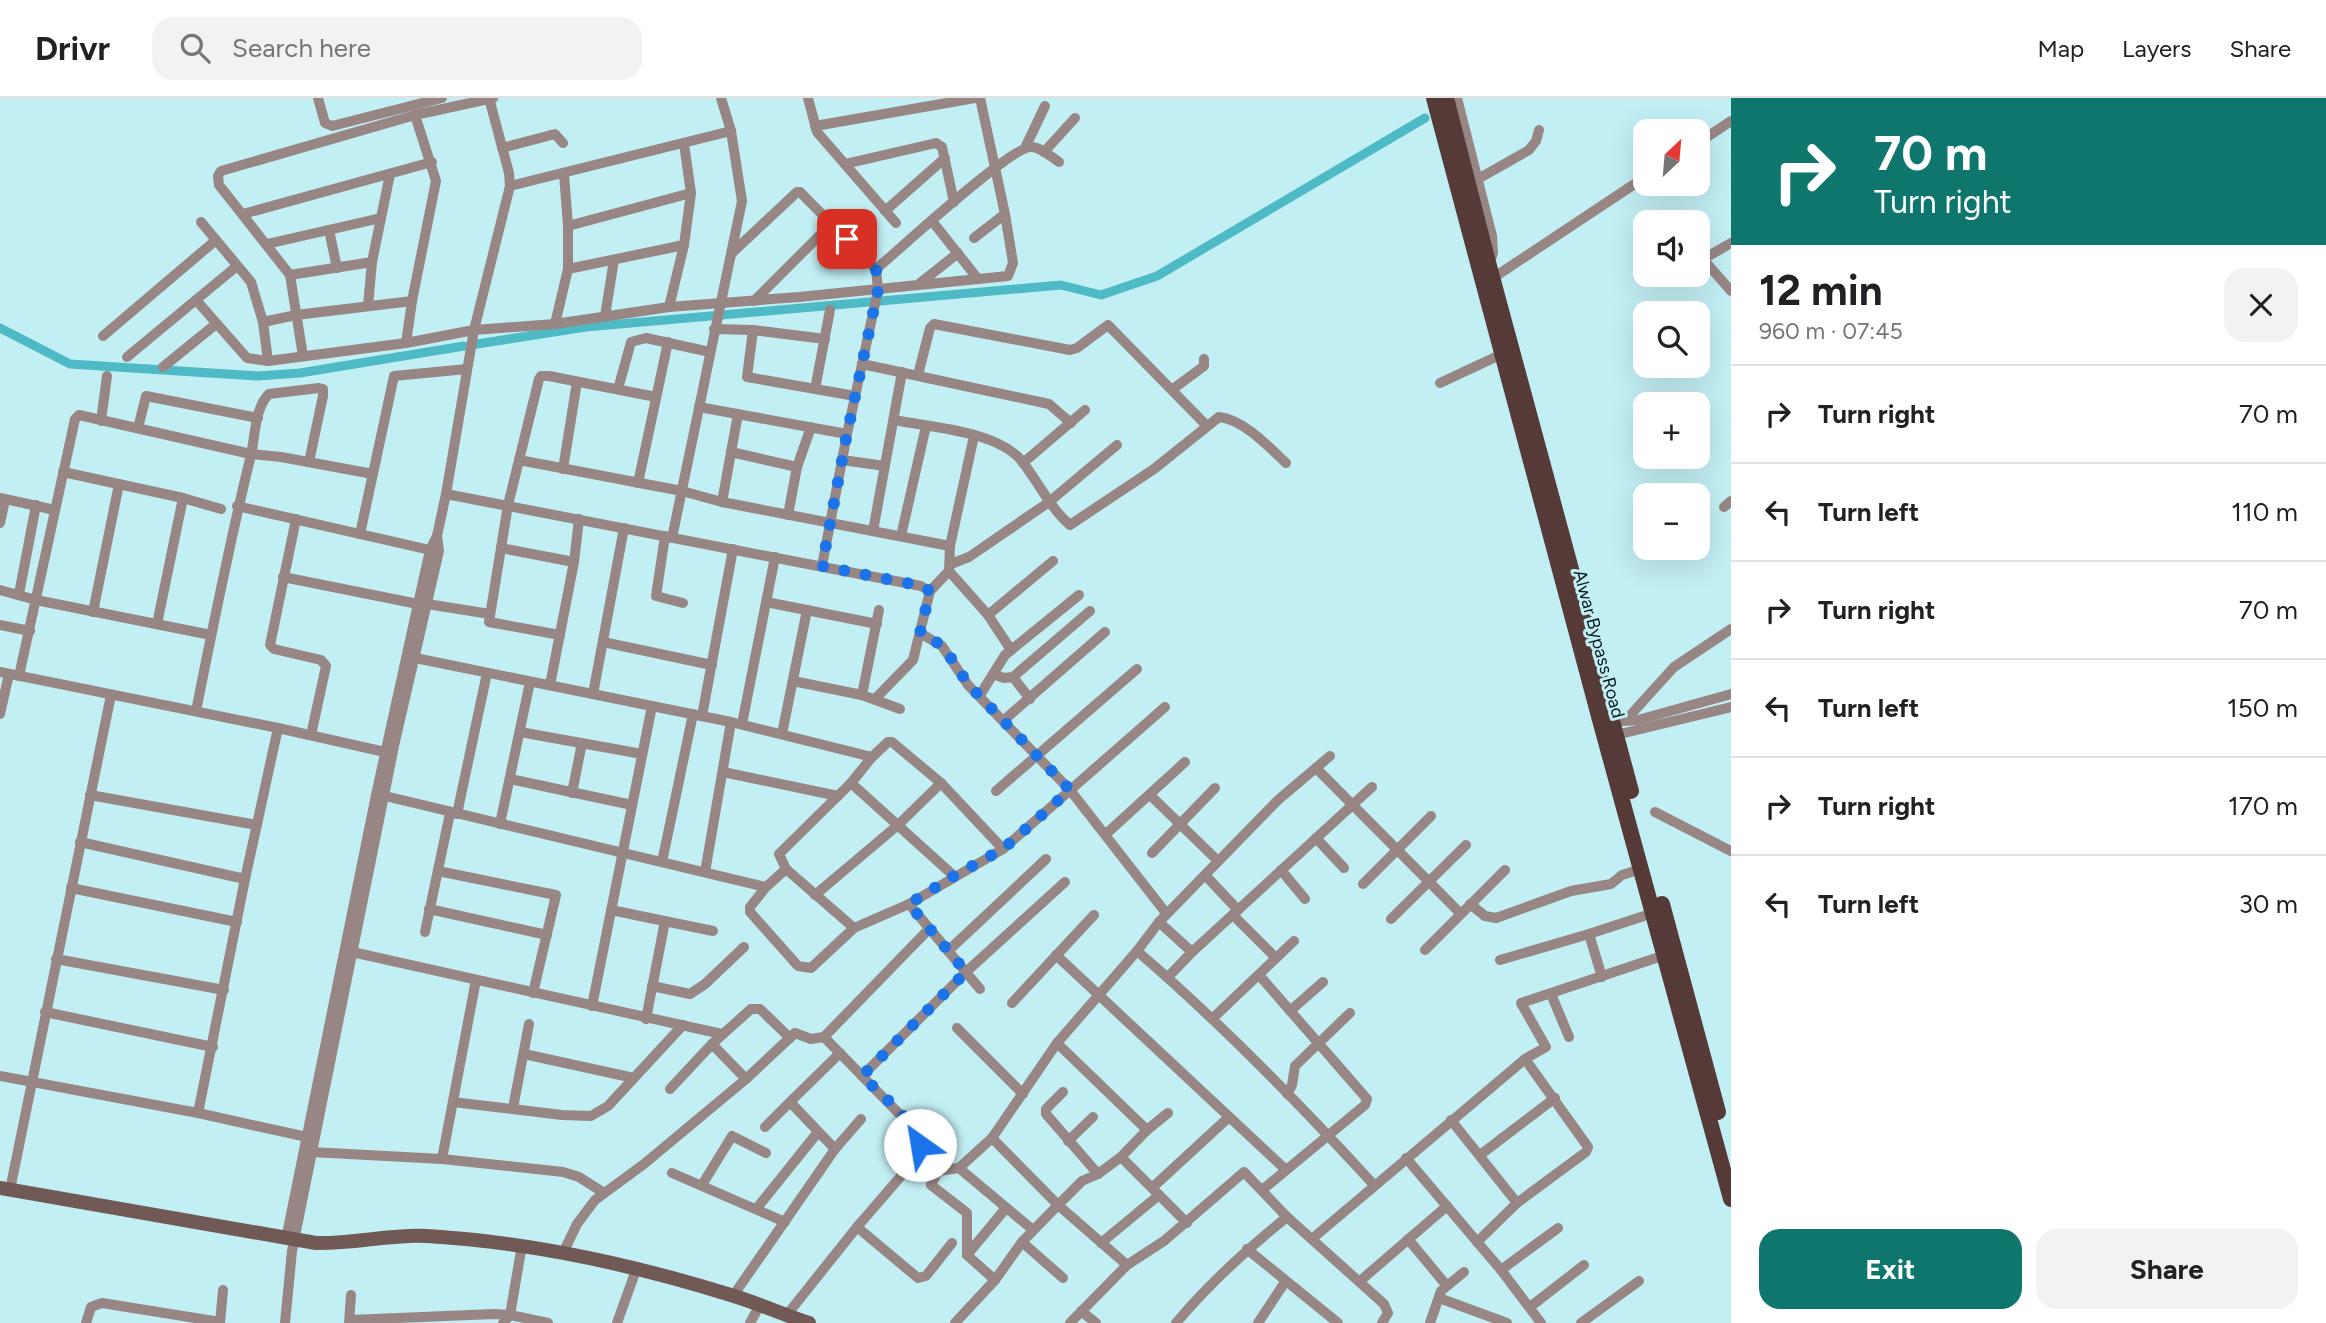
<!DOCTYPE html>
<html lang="en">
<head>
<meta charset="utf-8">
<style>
	:root { --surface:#fff; --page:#f2f2f2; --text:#202124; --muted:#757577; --line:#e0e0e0; --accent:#0f766e }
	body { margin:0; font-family:Figtree,sans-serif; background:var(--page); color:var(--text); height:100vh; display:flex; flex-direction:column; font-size:26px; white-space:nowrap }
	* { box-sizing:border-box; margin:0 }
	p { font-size:23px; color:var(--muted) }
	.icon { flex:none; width:38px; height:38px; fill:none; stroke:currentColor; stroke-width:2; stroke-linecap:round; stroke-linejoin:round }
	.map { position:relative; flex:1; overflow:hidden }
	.drawer { display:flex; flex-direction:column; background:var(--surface); width:595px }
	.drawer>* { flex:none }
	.guide { background:#0f766e; color:#fff; overflow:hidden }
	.needle { width:46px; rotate:26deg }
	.buttons { position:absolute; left:1633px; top:21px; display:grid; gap:14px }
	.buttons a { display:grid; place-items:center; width:77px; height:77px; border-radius:14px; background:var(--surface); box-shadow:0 7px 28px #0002; font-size:35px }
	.pin { position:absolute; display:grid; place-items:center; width:60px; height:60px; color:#fff; margin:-30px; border-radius:14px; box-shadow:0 4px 10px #0006 }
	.me { position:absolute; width:77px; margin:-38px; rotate:328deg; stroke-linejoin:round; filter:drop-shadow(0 0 5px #0008) }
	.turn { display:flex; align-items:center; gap:24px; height:147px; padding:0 28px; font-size:32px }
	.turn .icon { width:91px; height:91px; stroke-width:2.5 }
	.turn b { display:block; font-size:49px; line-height:60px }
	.round { display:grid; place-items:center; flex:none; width:74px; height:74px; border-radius:21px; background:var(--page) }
	.overview { display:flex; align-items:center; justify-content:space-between; height:119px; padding:0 28px }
	h1 { font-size:42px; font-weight:700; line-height:52px }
	.button { display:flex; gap:14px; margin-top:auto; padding:14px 28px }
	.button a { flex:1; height:80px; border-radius:21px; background:var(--accent); color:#fff; font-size:28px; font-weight:700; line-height:80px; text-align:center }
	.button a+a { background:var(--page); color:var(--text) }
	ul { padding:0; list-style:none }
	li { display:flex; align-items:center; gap:21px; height:98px; padding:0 28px; border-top:2px solid var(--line) }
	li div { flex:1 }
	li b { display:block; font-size:26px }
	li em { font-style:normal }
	header { display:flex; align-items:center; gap:42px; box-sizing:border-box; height:98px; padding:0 35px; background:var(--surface); border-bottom:2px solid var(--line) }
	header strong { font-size:33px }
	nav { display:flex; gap:38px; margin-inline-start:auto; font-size:24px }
	.search { width:490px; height:63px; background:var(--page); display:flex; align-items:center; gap:18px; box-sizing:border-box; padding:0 24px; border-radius:21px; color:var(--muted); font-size:26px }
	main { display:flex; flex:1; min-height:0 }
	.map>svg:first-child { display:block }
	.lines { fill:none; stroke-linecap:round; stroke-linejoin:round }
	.canal { stroke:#4ebac5; stroke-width:9 }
	.street { stroke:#978684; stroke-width:10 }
	.secondary { stroke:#715956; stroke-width:14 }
	.primary { stroke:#563a37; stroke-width:16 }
	.route { stroke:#1a73e8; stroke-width:12; stroke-dasharray:0 21.6 }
	.labels { text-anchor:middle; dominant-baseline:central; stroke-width:6; stroke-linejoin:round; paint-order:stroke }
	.street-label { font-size:18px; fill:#091a1c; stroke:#c2eff4 }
</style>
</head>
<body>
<header>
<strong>Drivr</strong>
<div class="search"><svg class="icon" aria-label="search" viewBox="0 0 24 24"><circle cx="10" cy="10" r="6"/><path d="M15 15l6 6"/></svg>Search here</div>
<nav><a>Map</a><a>Layers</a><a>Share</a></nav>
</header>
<main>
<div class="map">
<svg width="1731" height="1225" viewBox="0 0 1731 1225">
	<rect width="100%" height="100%" fill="#c2eff4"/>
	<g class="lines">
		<g class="canal">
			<path d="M 0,230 L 70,266 L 258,278 L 300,275 L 464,248"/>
			<path d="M 477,246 L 586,229 L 1061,187 L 1101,197 L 1157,178 L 1425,20"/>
		</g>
		<g class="street">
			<path d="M 318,0 L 325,25 L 332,28 L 442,0"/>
			<path d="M 808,0 L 817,34 L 896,125"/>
			<path d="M 1457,0 L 1492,138 L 1493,155 L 1489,167"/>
			<path d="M 815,28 L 975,0"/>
			<path d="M 1698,45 L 1731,23"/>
			<path d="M 502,50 L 555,36 L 563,45"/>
			<path d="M 1025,50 L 1045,8"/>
			<path d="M 1044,54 L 1075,20"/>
			<path d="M 845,66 L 936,45 L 942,49 L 954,104"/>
			<path d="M 1478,81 L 1529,52 L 1536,43 L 1539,32"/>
			<path d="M 510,88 L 731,33"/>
			<path d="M 885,113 L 945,60"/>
			<path d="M 243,116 L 432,64"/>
			<path d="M 932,123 L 978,181"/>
			<path d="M 201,124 L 251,184 L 263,224 L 268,263 L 406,245 L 474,232 L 555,226 L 669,209 L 799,199 L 1008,178 L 1013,165 L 1005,116 L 980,0"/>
			<path d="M 568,128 L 691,95"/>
			<path d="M 329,132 L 337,170"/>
			<path d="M 974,140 L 1005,116"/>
			<path d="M 267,146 L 381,120"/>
			<path d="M 732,155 L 797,94 L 800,94 L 876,171"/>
			<path d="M 1703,161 L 1731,193"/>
			<path d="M 1698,164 L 1731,145"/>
			<path d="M 568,171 L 684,147"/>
			<path d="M 290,177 L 372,164"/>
			<path d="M 1493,180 L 1645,79"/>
			<path d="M 919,186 L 958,155"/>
			<path d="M 196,202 L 247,260 L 268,263"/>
			<path d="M 754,203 L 832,125"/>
			<path d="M 368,208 L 372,164 L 390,76"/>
			<path d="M 669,209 L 684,147 L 691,95 L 684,46"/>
			<path d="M 605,218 L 614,162"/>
			<path d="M 263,224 L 296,217 L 412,203"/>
			<path d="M 555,226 L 568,171 L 568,128 L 564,76"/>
			<path d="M 714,231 L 753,232 L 825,241"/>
			<path d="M 753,232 L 747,279 L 855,298"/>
			<path d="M 103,238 L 216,142"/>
			<path d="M 406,245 L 412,203 L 436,83 L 415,17"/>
			<path d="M 303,258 L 290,177 L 219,87 L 218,78 L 221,73 L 415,17 L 493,0"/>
			<path d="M 127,259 L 237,168"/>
			<path d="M 862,266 L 1049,306 L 1071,325"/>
			<path d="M 163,269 L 216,226"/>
			<path d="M 918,277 L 930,230 L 934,226 L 1070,252 L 1077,250 L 1108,227 L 1207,328"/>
			<path d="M 1440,285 L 1502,256"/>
			<path d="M 618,291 L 631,244 L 646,240 L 710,254"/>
			<path d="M 815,291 L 830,212"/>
			<path d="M 1173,291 L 1204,268 L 1204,261"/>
			<path d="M 699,309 L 847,336"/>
			<path d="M 738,316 L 722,404 L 950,448 L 974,338"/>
			<path d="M 894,322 C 930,329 996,333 1021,362 C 1038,383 1049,409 1070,427 L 1154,371 L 1219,319 C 1243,321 1269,349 1286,365"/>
			<path d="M 101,323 L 107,278"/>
			<path d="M 138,330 L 146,298 L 258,320"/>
			<path d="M 731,354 L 797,369 L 788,417"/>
			<path d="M 519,362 L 682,393 L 722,404"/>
			<path d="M 842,362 L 885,368"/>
			<path d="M 1023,365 L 1085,312"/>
			<path d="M 797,369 L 811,329"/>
			<path d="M 563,371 L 577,284"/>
			<path d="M 63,374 L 183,400 L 157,526"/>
			<path d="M 638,385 L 668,244"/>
			<path d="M 446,396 L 921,488 L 930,493 L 913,562 L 875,601"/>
			<path d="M 0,400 L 55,412"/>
			<path d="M 183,400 L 221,411"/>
			<path d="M 237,408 L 430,452"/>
			<path d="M 1724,409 L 1731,403"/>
			<path d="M 296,421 L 270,547 L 274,551 L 321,562 L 326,568 L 311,637"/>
			<path d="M 0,425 L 5,402"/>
			<path d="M 873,433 L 902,274"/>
			<path d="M 360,436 L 394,278 L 467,271"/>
			<path d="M 665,438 L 656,498 L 683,505"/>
			<path d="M 901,438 L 926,328"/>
			<path d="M 672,440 L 742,103 L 731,33 L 721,0"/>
			<path d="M 501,450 L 574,464 L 550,587"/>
			<path d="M 574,464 L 579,421"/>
			<path d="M 951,466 L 969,459 L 1049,404 L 1117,347"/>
			<path d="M 822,468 L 847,336 L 878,192 L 876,171 C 898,153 1011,48 1031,49 C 1041,49 1051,59 1059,64"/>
			<path d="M 949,473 L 988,517 L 1011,552"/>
			<path d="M 283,479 L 418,506"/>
			<path d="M 0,492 L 36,502 L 211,537"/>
			<path d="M 930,493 L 949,473 L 950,448"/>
			<path d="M 19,496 L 36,407"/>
			<path d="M 766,504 L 877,526"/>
			<path d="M 427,506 L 490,516"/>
			<path d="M 93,514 L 119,386"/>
			<path d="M 988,517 L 1053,463"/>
			<path d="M 0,527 L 30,533"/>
			<path d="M 920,535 L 942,548 L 968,587 L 1070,692 L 1166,815"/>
			<path d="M 560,537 L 489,524 L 508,407 L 539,281 L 541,278 L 549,278 L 656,299"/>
			<path d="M 603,544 L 712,567"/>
			<path d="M 415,560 L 731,624 L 872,659 L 888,644 L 892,644 L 941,685 L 1003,751 L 909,806 L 854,830"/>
			<path d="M 0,574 L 278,630 L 385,654"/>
			<path d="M 993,576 L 1004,580 L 1013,579 L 1090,513"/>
			<path d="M 19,578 L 75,321 L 79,317 L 251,356 L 281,359 L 373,376"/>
			<path d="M 1013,579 L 1030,601"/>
			<path d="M 793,583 L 862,597 L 900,611"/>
			<path d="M 593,596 L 624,430"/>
			<path d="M 862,597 L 879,512"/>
			<path d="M 980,597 L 1005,557 L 1079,497"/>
			<path d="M 196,613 C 213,528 230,442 251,357 C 255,339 255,309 269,296 L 319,290 L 323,291 L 323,298 L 309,364"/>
			<path d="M 0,616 L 9,576"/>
			<path d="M 702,618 L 733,451"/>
			<path d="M 1004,622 L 1105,534"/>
			<path d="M 1622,623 L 1638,622 L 1731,596"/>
			<path d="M 1625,623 L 1674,569 L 1731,531"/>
			<path d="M 742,626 L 775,459"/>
			<path d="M 520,634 L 642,656"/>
			<path d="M 782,636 L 807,512"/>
			<path d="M 1616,637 L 1731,609"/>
			<path d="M 1316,670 L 1460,815"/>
			<path d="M 723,674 L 838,698"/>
			<path d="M 510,681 L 632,707"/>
			<path d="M 851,685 L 872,659"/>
			<path d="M 996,693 L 1137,571"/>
			<path d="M 572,695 L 582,645"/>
			<path d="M 90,697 L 257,727"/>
			<path d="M 1150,697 L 1218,763"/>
			<path d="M 385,698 L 766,789 L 750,809 L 750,814 L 798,868 L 811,870 L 854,830 L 786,771 L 766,789"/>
			<path d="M 1655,714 L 1731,753"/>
			<path d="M 457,716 L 487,575"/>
			<path d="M 500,726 L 530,584"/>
			<path d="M 1106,736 L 1185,664"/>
			<path d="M 1316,740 L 1344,770"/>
			<path d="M 80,744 L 245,781"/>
			<path d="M 1003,751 L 1165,609"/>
			<path d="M 1152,755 L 1215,690"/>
			<path d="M 662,764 L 693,616"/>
			<path d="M 786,771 L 779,756 L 851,685 L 954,778"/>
			<path d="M 1281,772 L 1305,801"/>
			<path d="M 438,773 L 556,797 L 533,895"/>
			<path d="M 705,774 L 731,624"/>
			<path d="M 1205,777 L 1238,812"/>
			<path d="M 1363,786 L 1431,718"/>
			<path d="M 71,790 L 237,824"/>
			<path d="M 815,797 L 898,727 L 941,685"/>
			<path d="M 909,806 L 980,891"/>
			<path d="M 1470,806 L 1485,818 L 1496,820 L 1571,793 L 1611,786 L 1622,777 L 1641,771"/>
			<path d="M 429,811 L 547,837"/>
			<path d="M 611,812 L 713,833"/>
			<path d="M 1233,817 L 1276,860"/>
			<path d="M 1391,821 L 1466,747"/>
			<path d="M 1159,824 L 1192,854 L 1372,689"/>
			<path d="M 425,834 L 450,715"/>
			<path d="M 1589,836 L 1653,815"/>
			<path d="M 1425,852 L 1505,772"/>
			<path d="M 948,853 L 1046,761"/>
			<path d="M 1137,853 C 1221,925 1299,1005 1374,1087"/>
			<path d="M 352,854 L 722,936"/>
			<path d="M 1056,857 L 1285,1071"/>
			<path d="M 56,861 L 224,892"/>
			<path d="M 1500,862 L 1589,836 L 1602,879"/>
			<path d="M 1259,877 L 1367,1001 L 1365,1007 L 1262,1092"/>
			<path d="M 1168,879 L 1192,854"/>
			<path d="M 652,888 L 690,896 L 705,886 L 744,849"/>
			<path d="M 1551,896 L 1569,939"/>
			<path d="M 1012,905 L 1094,817"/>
			<path d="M 592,908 L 652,608"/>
			<path d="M 1290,913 L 1323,884"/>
			<path d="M 45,914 L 213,949"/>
			<path d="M 1213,920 L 1294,843"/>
			<path d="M 646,921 L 665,823"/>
			<path d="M 957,930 L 1023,996"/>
			<path d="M 1057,945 L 1147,1032 L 1121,1059 L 1187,1125"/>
			<path d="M 712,946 L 746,981"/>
			<path d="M 524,956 L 634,980"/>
			<path d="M 0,978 L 198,1015 L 307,1039"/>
			<path d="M 862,978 L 966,874 L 1065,784"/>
			<path d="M 670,991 L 712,946 L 751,911 L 760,911 L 790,940"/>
			<path d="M 1063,994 L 1046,1011 L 1046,1016 L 1098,1076"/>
			<path d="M 1287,996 L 1292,987 L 1295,968 L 1350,915"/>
			<path d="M 453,1004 L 562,1017 L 591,1018 L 608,1008 L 683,927"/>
			<path d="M 513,1010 L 529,926"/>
			<path d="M 198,1015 L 245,781 L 278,630"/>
			<path d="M 1451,1022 L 1517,1105 L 1477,1144"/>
			<path d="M 765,1029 L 790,1004"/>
			<path d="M 1147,1032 L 1168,1015"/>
			<path d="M 992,1040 L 1058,1107 L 1127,1167"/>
			<path d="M 1068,1043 L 1093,1019"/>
			<path d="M 835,1051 L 790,1004 L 840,955"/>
			<path d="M 311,1054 L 442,1061 L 563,1074 L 579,1079 L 604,1095"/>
			<path d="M 1480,1057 L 1555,1000"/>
			<path d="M 1406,1060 L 1501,1172 L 1541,1225"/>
			<path d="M 442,1061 L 476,882"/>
			<path d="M 914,1063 L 920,1047 L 917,1034 L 824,939 L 929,831"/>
			<path d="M 959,1070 L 1033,1132"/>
			<path d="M 938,1073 L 931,1087 L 967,1115 L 967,1157"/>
			<path d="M 672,1075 L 785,1124"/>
			<path d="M 702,1087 L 732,1038 L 766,1055"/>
			<path d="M 1153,1089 L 1229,1019"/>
			<path d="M 10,1092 L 111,597"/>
			<path d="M 1517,1105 L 1586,1054 L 1588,1049 L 1525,961"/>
			<path d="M 757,1110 L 818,1034"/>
			<path d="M 857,1129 L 918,1180 L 926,1178 L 952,1145"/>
			<path d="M 1313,1140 L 1525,961 L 1546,949 L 1521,905 L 1665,857"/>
			<path d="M 286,1141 L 376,697 L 418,506 L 430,452 L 437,438 L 446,396 L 474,232 L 510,88 L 509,75 L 489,0"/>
			<path d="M 1408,1141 L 1447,1188"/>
			<path d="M 1022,1144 L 1063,1180"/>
			<path d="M 1101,1145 L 1159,1097"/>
			<path d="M 1247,1151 L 1338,1225"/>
			<path d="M 563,1155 L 577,1126 L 595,1102 L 644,1066 L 746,981 L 795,935 L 811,941 L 824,939"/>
			<path d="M 1501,1172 L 1558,1130"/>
			<path d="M 995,1182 L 967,1157 L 1006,1110"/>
			<path d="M 1360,1183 L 1447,1108"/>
			<path d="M 733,1198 L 835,1051 L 861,1021"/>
			<path d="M 1439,1200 L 1507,1225"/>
			<path d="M 1530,1209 L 1584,1167"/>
			<path d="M 1081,1213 L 1096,1225"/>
			<path d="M 786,1218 L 857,1129 L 914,1063 L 938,1073 L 959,1070 L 992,1040 L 1057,945 L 1137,853 L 1159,824 L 1278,702 L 1330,658"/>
			<path d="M 350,1222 L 494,1216 L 510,1217 L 548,1225"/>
			<path d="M 86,1225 L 91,1209 L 102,1205 L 220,1224"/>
			<path d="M 220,1225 L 223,1192"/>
			<path d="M 285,1225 L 292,1153 L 394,648 L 439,453 L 437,438"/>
			<path d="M 349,1225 L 351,1197"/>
			<path d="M 503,1225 L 510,1217 L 522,1147"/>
			<path d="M 617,1225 L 636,1172"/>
			<path d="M 750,1225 L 760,1207"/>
			<path d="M 955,1225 L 995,1182 L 1022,1144 L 1058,1107 L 1082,1083 L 1098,1076 L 1121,1059"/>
			<path d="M 1070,1225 L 1127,1167 L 1164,1143 L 1244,1074 L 1287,1119 L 1384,1206 L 1388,1215 L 1382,1225"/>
			<path d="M 1176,1225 C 1209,1186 1247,1151 1287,1119"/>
			<path d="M 1258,1225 L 1285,1184"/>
			<path d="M 1430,1225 L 1441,1193 L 1464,1174"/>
			<path d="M 1581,1225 L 1639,1183"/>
		</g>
		<path class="secondary" d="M 0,1090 L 316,1145 C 354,1146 390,1136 427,1138 C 531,1144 635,1167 734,1198 C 760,1206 784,1217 809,1225"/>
		<g class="primary">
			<path d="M 1434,0 L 1600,622 L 1731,1101"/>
			<path d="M 1446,0 L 1489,168 L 1631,693"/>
			<path d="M 1662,806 L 1718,1014"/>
		</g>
	</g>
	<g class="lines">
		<path class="route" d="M 847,141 L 876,171 L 878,192 L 847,336 L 822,468 L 921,488 L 930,493 L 920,535 L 943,548 L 968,586 L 1070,692 L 1003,751 L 954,778 L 909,806 L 966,874 L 862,978 C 878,994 919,1026 920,1047"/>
	</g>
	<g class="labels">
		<g class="street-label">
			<text transform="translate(1599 546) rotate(75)">Alwar Bypass Road</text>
		</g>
	</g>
</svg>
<div class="buttons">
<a><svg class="needle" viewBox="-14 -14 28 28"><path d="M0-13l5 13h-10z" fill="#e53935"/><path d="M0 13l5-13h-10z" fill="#757577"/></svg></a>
<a><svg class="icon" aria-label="sound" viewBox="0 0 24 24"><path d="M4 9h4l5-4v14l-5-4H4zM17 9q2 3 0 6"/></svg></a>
<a><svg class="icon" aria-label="search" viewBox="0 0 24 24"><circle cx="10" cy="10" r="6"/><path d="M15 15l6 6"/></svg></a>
<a>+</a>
<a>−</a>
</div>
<div class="pin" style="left:847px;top:141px;background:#d93025"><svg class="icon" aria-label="arrive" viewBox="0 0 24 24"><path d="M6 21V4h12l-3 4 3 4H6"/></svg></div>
<svg class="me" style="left:920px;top:1047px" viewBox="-20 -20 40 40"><circle r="19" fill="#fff"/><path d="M0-13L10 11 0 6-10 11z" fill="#1a73e8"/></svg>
</div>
<section class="drawer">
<div class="guide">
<div class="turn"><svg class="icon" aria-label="right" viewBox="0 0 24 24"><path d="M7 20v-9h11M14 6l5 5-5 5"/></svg><div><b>70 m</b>Turn right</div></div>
</div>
<div class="overview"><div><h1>12 min</h1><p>960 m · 07:45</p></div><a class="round"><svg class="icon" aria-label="close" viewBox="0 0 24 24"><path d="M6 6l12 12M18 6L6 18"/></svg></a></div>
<ul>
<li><svg class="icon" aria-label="right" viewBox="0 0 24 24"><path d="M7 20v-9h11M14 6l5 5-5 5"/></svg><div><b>Turn right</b></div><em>70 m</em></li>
<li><svg class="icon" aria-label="left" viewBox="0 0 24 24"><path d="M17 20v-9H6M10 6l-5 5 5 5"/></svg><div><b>Turn left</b></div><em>110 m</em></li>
<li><svg class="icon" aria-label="right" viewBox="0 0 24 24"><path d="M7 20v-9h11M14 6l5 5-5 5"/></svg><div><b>Turn right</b></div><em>70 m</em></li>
<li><svg class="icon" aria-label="left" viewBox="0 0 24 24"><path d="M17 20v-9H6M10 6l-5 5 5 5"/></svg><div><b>Turn left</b></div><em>150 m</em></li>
<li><svg class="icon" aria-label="right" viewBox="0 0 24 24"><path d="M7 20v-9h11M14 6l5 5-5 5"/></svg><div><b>Turn right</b></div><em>170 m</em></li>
<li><svg class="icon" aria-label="left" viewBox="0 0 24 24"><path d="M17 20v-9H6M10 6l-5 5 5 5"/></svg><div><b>Turn left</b></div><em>30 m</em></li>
</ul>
<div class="button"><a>Exit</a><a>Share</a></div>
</section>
</main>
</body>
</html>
